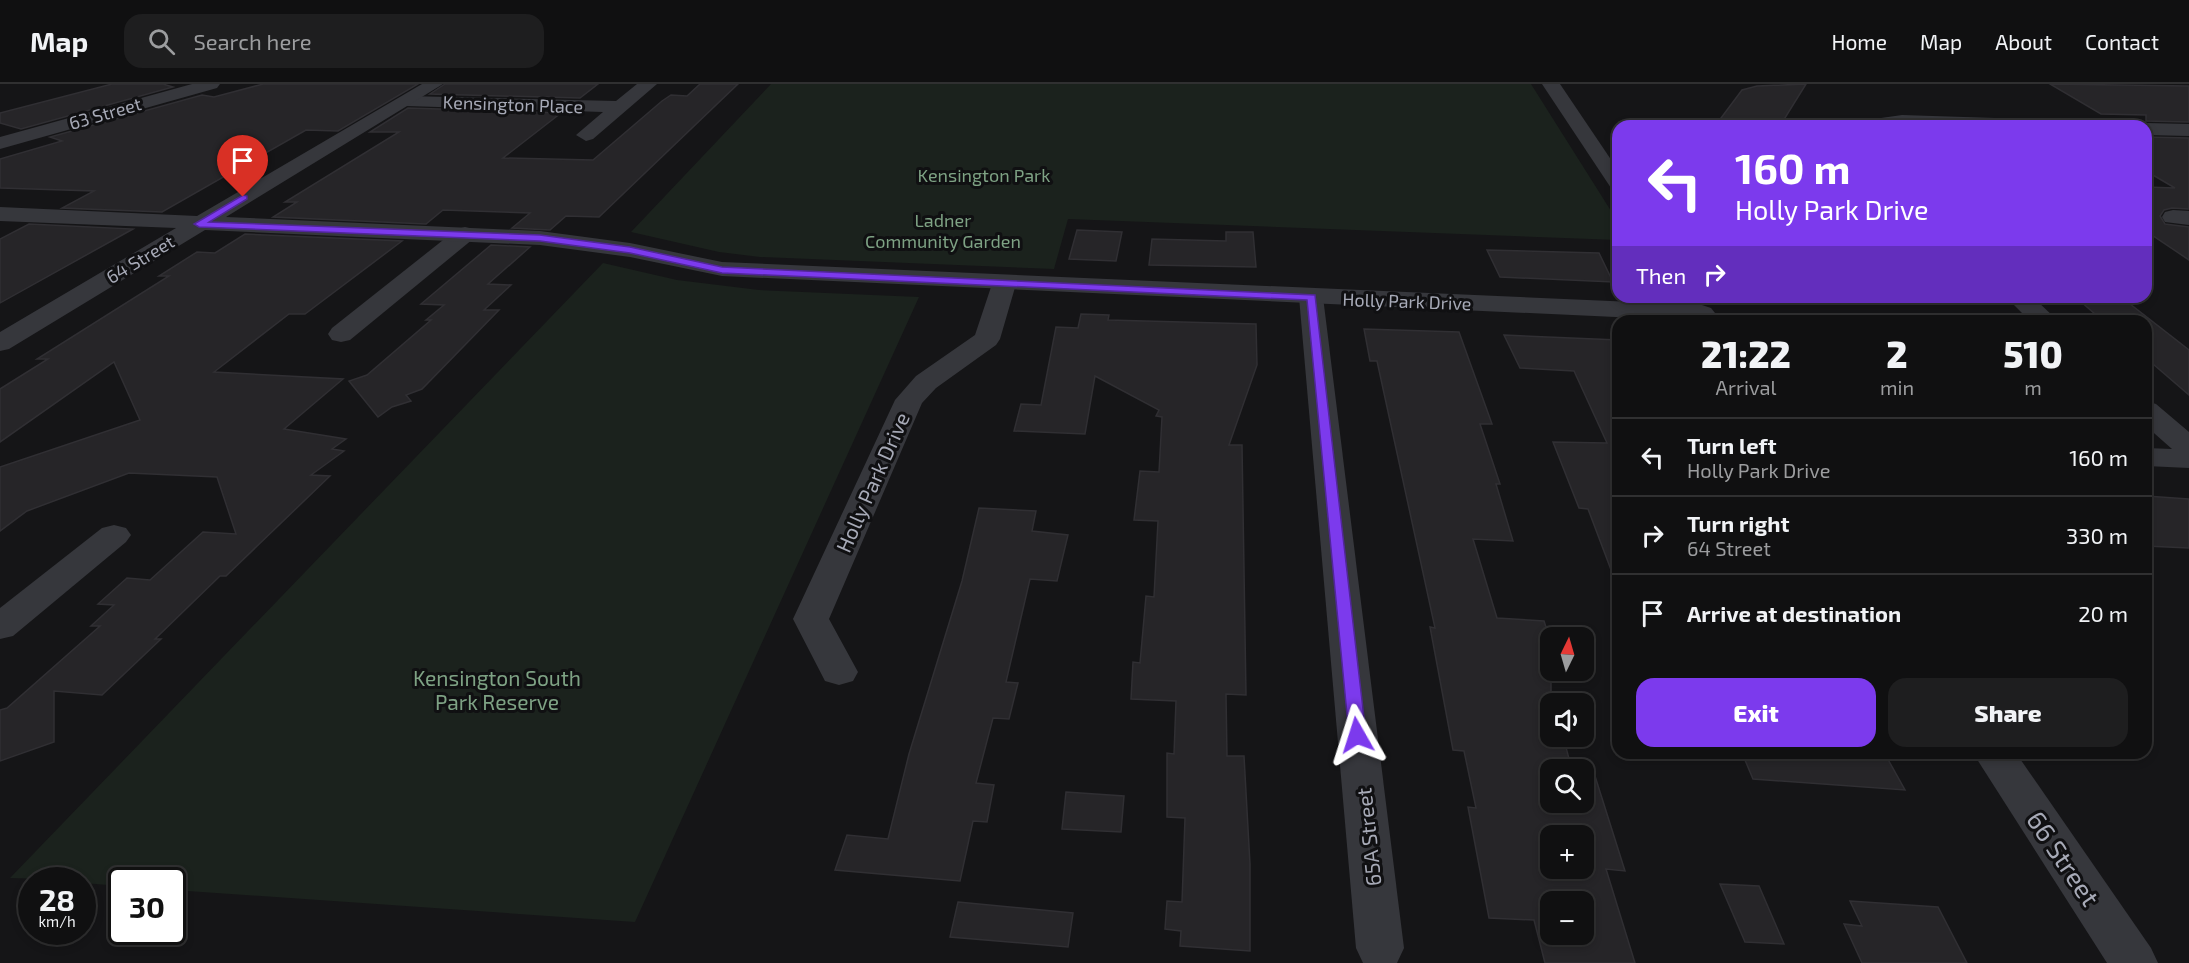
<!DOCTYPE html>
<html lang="en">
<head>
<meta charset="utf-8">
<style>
	:root { --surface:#101011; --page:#1e1e1f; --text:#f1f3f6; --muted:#9c9d9f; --line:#303031; --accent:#7c3aed }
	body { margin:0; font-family:"Exo 2",sans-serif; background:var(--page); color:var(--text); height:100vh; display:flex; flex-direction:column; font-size:22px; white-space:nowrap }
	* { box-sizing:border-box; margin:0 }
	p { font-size:20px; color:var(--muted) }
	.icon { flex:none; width:33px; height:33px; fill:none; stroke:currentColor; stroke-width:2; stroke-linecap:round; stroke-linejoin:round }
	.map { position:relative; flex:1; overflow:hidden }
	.drawer { position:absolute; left:1612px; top:231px; width:540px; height:444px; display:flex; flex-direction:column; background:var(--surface); border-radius:18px; box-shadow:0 3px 9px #0003,0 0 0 2px var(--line) }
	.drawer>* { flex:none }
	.guide { position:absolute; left:1612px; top:36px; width:540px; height:183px; border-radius:18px; box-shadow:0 3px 9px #0003,0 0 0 2px var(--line); background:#7c3aed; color:#fff; overflow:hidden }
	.needle { width:39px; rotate:5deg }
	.fabs { position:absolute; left:1540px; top:543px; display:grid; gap:12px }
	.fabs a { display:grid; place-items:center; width:54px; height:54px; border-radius:12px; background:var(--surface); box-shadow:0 3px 9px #0003,0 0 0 2px var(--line); font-size:30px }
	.speed { position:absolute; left:18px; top:783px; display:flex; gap:12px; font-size:30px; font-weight:700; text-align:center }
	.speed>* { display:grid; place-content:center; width:78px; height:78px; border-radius:50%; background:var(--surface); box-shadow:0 3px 9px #0003,0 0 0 2px var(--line); line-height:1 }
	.speed small { font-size:15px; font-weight:400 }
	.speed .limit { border:3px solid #111; border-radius:9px; background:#fff; color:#111 }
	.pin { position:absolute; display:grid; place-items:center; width:51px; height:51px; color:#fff; margin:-62px -26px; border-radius:50% 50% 50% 0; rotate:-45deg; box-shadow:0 0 6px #0007 }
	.pin .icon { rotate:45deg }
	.me { position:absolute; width:66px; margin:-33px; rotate:354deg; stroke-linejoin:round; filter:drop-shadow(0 0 4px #0008) }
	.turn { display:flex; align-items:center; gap:21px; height:126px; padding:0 24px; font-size:27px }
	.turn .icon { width:78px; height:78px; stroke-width:2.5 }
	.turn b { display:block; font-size:42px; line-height:51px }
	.then { display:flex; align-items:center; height:57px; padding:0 24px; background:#0003; gap:12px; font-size:22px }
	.eta { display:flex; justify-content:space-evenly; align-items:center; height:102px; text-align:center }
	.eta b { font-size:36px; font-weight:800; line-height:42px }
	.action { display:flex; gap:12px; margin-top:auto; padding:12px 24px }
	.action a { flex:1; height:69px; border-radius:18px; background:var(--accent); color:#fff; font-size:24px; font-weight:800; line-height:69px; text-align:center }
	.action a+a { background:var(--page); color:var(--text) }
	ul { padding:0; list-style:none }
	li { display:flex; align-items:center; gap:18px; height:78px; padding:0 24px; border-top:2px solid var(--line) }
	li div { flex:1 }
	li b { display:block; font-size:22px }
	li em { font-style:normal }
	header { display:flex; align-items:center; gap:36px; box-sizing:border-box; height:84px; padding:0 30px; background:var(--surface); border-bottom:2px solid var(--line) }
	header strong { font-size:28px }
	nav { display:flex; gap:33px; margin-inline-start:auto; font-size:21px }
	.search { width:420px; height:54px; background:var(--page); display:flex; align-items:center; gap:15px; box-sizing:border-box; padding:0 21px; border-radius:18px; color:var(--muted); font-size:22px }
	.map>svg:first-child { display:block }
	.green { fill:#1b221d }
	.building { fill:#262528; stroke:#302f33; stroke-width:1.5; fill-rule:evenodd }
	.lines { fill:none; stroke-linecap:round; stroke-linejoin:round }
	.minor { fill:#36373c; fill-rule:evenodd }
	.tertiary { fill:#36373c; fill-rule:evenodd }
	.route { fill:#7c3aed; stroke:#51269a; stroke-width:1.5 }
	.labels { text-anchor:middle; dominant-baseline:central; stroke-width:6; stroke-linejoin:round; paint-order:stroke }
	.far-street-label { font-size:18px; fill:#a7aab7; stroke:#101012 }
	.far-park-label { font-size:18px; fill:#7ea284; stroke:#101012 }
	.street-label { font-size:21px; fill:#a7aab7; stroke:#101012 }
	.park-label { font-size:21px; fill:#7ea284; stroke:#101012 }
	.near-street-label { font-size:26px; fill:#a7aab7; stroke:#101012 }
</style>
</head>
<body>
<header>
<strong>Map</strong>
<div class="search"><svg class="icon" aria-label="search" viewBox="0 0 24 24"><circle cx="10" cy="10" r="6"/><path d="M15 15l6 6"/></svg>Search here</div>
<nav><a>Home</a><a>Map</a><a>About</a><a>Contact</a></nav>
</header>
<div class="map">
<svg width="2189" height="879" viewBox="0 0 2189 879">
	<rect width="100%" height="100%" fill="#151517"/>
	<g class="green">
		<path d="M 771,0 L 1531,0 L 1618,138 L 1618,156 L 1068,135 L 1054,185 L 760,173 L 719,168 L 631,148 Z"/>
		<path d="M 603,179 L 677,196 L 759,206 L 919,213 L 635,838 L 173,806 L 172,796 L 122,796 L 121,802 L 83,799 L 82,796 L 10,794 Z"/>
	</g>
	<g class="building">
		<path d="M 112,0 L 163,0 L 173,3 L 21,45 L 0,39 L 0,29 Z"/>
		<path d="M 263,0 L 418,0 L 338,47 L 306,46 L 162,128 L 62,124 L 94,107 L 0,104 L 0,75 L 62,57 L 50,53 L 202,11 L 214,13 Z"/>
		<path d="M 445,0 L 598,0 L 580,14 L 430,10 Z"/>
		<path d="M 700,0 L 738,0 L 599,133 L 566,132 L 550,146 L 512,144 L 530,129 L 443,126 L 426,140 L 273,133 L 297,118 L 285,118 L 399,48 L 370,48 L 408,24 L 561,29 L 503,74 L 593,76 L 662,17 L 671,11 L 687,12 Z"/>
		<path d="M 1806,0 L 1780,42 L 1715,42 L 1742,6 L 1757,2 Z"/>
		<path d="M 2050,0 L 2189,2 L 2189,38 L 2146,37 L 2146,31 L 2101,30 Z"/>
		<path d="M 2146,53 L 2189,54 L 2189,125 L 2172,124 L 2164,126 L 2160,132 L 2165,140 L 2189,143 L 2189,176 L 2146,147 L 2146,103 L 2175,104 L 2146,87 Z"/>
		<path d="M 29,140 L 133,145 L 0,219 L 0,155 Z"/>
		<path d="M 1077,146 L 1122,148 L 1116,177 L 1069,175 Z"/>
		<path d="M 1226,148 L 1253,148 L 1256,183 L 1149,181 L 1152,155 L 1226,157 Z"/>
		<path d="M 245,150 L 402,157 L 305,230 L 289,230 L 214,288 L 343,295 L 284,345 L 346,355 L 332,365 L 344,367 L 311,391 L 330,392 L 226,492 L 220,492 L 155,555 L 161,555 L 102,611 L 54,607 L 54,658 L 0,677 L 0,626 L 7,624 L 100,542 L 91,542 L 114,521 L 98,520 L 127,494 L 150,496 L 203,448 L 236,450 L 217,393 L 129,389 L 27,427 L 0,447 L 0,383 L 140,336 L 114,278 L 0,358 L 0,305 L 48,275 L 37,275 L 169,192 L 159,192 L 197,168 L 215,169 Z"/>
		<path d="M 491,161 L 530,163 L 488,200 L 511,201 L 484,226 L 499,226 L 422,305 L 406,311 L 411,317 L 392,323 L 378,333 L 349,297 L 367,291 L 431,236 L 426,236 L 444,221 L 421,220 Z"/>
		<path d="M 1487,166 L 1599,169 L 1613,198 L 1500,193 Z"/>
		<path d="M 2080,217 L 2130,220 L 2189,266 L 2189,311 L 2146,274 L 2146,237 L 2103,237 Z"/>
		<path d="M 1081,230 L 1109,231 L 1108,236 L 1256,240 L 1257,281 L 1229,361 L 1242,361 L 1246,611 L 1226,610 L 1227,672 L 1244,672 L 1250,780 L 1250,867 L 1180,862 L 1181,847 L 1165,845 L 1167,817 L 1182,818 L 1185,734 L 1167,733 L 1167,669 L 1174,670 L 1176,617 L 1131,615 L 1133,578 L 1140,579 L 1146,512 L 1154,513 L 1158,437 L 1134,436 L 1140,387 L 1159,388 L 1162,333 L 1156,332 L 1159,326 L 1095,292 L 1085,350 L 1014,347 L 1021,320 L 1041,321 L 1056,243 L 1078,244 Z"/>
		<path d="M 1364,245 L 1459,248 L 1492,340 L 1480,340 L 1500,400 L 1496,400 L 1513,457 L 1473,455 L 1497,534 L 1544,537 L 1551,558 L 1551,652 L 1563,652 L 1572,686 L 1551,686 L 1551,718 L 1584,718 L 1584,692 L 1595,692 L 1625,787 L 1606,785 L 1635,879 L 1545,879 L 1534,836 L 1489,834 L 1468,723 L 1476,724 L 1464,667 L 1453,666 L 1430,543 L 1435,544 L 1377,277 L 1370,277 ZM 1551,752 L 1584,752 L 1584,784 L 1551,784 ZM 1551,818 L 1584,818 L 1584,850 L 1551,850 Z"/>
		<path d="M 1504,251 L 1618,256 L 1618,498 L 1616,499 L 1588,425 L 1579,424 L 1553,358 L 1607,359 L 1574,287 L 1520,284 Z"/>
		<path d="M 2146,412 L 2189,415 L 2189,464 L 2146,462 Z"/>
		<path d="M 979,424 L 1036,427 L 1032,447 L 1068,451 L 1057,497 L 1030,495 L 1006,598 L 1018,599 L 1009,635 L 993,634 L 976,699 L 994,701 L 987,738 L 973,737 L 960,797 L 835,786 L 847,751 L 888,755 L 909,670 L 962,497 Z"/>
		<path d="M 1742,669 L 1885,670 L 1905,706 L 1753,695 Z"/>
		<path d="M 1066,708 L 1124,712 L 1121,748 L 1062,745 Z"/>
		<path d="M 1720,800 L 1759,802 L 1784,860 L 1745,858 Z"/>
		<path d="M 1850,817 L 1938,823 L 1967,879 L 1862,879 L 1844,840 L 1862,842 Z"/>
		<path d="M 958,818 L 1073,829 L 1068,863 L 950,853 Z"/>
	</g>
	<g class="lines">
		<g class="minor">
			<path d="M 192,0 L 220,0 L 217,4 L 0,65 L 0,53 Z"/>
			<path d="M 637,0 L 657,0 L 593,55 L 586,57 L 576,51 L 603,28 L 406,22 L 397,17 L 406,12 L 616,17 Z"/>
			<path d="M 1902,31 L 2054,36 L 2063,42 L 1858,42 L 1867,36 Z"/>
			<path d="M 2146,39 L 2189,40 L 2189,52 L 2146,51 L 2146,42 L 2139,42 Z"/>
			<path d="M 2173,126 L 2189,127 L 2189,141 L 2165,138 L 2162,133 L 2165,128 Z"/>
			<path d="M 465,143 L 473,145 L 476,150 L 473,155 L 350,256 L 341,258 L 332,256 L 328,250 L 332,244 L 457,145 Z"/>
			<path d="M 1004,193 L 1013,195 L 1016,200 L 1000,255 L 996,261 L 936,304 L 922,319 L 829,535 L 858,588 L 853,597 L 839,601 L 825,597 L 793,535 L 895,316 L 916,292 L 975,251 L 992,200 L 995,195 Z"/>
			<path d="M 1311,206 L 1320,208 L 1323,213 L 1404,864 L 1397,879 L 1363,879 L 1356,864 L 1299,213 L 1302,208 Z"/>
			<path d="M 2006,213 L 2033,213 L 2058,237 L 2030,237 Z"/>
			<path d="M 2146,317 L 2156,320 L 2189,348 L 2189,384 L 2146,382 L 2146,364 L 2172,365 L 2146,342 Z"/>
			<path d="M 114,441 L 126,444 L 131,451 L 126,458 L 13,552 L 0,555 L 0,524 L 102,444 Z"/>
			<path d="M 1973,669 L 2016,669 L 2151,864 L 2158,879 L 2107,879 Z"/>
		</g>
		<g class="tertiary">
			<path d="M 422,0 L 443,0 L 226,133 L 540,147 L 630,159 L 722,178 L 1702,221 L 1711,224 L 1715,229 L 1711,234 L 1702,237 L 722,192 L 630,173 L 540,161 L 205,146 L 9,265 L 0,267 L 0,248 L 176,144 L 0,137 L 0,123 L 197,132 Z"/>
			<path d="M 1542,0 L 1560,0 L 1618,86 L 1618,106 L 1611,104 Z"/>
		</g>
	</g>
	<path class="route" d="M 243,111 L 247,112 L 247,115 L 209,138 L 540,151 L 630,163 L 722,183 L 1315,211 L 1366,651 L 1357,657 L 1349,651 L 1307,216 L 722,189 L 630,169 L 540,157 L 199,143 L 194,140 Z"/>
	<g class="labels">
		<g class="far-street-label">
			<text transform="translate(513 20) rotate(2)">Kensington Place</text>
			<text transform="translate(105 29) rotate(-16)">63 Street</text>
			<text transform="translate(140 175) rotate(-31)">64 Street</text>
			<text transform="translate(1407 217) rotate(2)">Holly Park Drive</text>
		</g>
		<g class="far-park-label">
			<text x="984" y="91">Kensington Park</text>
			<text x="943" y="136">Ladner<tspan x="943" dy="21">Community Garden</tspan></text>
		</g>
		<g class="street-label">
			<text transform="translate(872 398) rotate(-66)">Holly Park Drive</text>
			<text transform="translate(1368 753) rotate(-96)">65A Street</text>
		</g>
		<g class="park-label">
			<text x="497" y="593">Kensington South<tspan x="497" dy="24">Park Reserve</tspan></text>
		</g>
		<g class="near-street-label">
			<text transform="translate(2064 774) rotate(56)">66 Street</text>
		</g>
	</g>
</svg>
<div class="fabs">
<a><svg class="needle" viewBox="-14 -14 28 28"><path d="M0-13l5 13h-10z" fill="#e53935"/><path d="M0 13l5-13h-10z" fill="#9c9d9f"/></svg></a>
<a><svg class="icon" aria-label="sound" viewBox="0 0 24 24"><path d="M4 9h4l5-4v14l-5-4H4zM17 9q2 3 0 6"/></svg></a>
<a><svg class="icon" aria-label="search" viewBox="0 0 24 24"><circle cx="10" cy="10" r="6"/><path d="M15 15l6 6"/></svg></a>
<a>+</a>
<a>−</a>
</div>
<div class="speed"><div>28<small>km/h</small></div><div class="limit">30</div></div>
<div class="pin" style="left:243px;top:113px;background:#d93025"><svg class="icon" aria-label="arrive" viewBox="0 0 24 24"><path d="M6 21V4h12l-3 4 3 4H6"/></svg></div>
<svg class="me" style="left:1357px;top:651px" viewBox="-20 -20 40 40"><path d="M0-17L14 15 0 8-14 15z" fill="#7c3aed" stroke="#fff" stroke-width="4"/></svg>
<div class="guide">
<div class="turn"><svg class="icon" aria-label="left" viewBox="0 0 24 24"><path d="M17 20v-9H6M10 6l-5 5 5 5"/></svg><div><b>160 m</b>Holly Park Drive</div></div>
<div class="then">Then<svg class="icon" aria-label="right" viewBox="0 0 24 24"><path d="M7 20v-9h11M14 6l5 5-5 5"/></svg></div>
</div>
<section class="drawer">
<div class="eta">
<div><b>21:22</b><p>Arrival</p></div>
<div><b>2</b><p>min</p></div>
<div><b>510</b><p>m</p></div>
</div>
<ul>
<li><svg class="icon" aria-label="left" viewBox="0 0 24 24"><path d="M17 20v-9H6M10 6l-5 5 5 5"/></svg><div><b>Turn left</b><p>Holly Park Drive</p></div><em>160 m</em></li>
<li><svg class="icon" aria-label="right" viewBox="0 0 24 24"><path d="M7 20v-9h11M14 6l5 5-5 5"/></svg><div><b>Turn right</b><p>64 Street</p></div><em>330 m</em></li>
<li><svg class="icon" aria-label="arrive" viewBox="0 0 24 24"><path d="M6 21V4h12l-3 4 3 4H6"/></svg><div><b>Arrive at destination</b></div><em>20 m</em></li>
</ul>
<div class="action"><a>Exit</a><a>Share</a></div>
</section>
</div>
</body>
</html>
